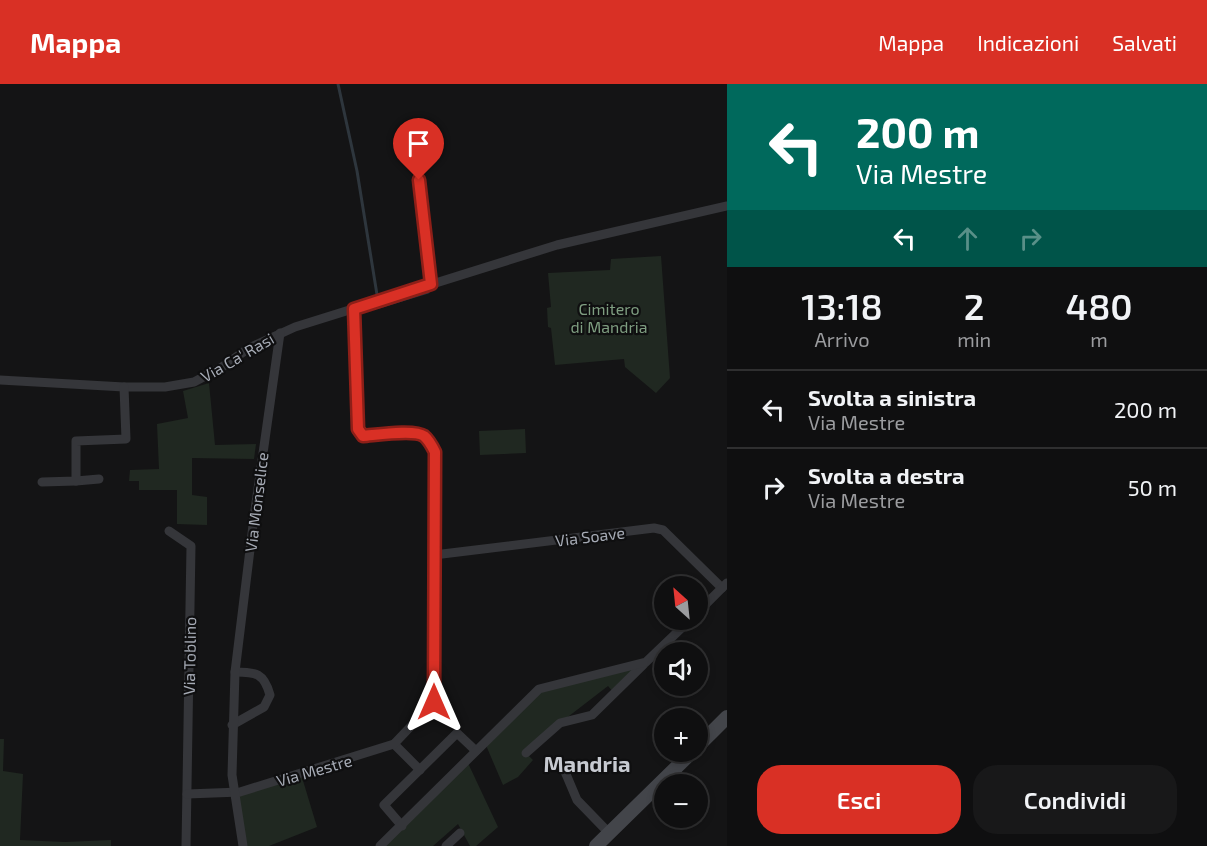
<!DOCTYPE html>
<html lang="it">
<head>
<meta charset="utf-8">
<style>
	:root { --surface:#0f0f10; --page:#181819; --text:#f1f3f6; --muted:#9b9c9f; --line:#2f2f30; --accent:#d93025 }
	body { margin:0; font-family:"Exo 2",sans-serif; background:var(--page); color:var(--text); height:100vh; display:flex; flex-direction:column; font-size:22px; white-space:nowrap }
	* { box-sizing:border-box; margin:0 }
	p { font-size:20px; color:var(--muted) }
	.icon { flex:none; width:33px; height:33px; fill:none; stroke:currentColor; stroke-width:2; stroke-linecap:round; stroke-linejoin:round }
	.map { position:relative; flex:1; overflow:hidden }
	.drawer { display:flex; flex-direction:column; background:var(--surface); width:480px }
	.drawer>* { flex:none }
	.guide { background:#00695c; color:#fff; overflow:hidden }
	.needle { width:39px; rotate:333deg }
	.tools { position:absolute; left:654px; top:492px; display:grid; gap:12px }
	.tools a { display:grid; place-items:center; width:54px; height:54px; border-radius:50%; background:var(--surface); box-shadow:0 3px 9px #0003,0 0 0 2px var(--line); font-size:30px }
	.pin { position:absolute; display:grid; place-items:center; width:51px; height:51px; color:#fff; margin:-62px -26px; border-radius:50% 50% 50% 0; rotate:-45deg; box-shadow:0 0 6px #0007 }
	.pin .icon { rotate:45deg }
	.me { position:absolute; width:66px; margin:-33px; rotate:0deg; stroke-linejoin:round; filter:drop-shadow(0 0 4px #0008) }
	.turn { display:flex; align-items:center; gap:21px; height:126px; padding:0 30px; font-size:27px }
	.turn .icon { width:78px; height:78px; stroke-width:2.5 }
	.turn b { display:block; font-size:42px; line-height:51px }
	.lanes { display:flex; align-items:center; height:57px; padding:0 30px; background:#0003; justify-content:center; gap:30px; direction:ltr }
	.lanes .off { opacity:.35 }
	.eta { display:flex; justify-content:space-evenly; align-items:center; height:102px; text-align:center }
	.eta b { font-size:36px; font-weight:600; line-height:42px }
	.button { display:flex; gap:12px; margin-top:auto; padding:12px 30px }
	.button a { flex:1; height:69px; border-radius:24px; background:var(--accent); color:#fff; font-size:24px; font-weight:600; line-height:69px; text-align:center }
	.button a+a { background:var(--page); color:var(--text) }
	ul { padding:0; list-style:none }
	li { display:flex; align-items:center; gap:18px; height:78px; padding:0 30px; border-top:2px solid var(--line) }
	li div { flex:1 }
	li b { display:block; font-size:22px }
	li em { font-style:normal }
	header { display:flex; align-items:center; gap:36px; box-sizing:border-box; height:84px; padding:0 30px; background:var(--accent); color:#fff }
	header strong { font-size:28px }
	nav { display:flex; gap:33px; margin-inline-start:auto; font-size:21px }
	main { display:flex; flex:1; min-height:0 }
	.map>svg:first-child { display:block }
	.green { fill:#202821 }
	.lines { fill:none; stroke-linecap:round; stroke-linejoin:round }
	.stream { stroke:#2e363d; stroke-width:3 }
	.street { stroke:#35363a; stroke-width:9 }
	.secondary { stroke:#43454a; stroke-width:14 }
	.route-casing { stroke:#8d1f18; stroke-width:15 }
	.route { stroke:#d93025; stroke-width:10 }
	.labels { text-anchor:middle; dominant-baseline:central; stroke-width:4.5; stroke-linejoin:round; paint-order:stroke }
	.park-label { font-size:16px; fill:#7f9e81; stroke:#0f0f10 }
	.street-label { font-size:16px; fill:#a6abb5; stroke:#0f0f10 }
	.district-label { font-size:22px; font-weight:bold; fill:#c7cad1; stroke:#0f0f10 }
</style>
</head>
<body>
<header>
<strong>Mappa</strong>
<nav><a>Mappa</a><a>Indicazioni</a><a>Salvati</a></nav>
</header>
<main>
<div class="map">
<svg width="727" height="762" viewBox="0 0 727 762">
	<rect width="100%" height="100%" fill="#141415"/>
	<g class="green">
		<path d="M 661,172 L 670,294 L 656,309 L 625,283 L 624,275 L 555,281 L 551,244 L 548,243 L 547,224 L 551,223 L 548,189 L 610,186 L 611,175 Z"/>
		<path d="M 209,299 L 215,361 L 256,360 L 254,375 L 192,374 L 192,411 L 207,413 L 207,441 L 177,440 L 177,406 L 139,406 L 139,397 L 129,397 L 130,386 L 159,385 L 157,340 L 188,334 L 183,307 Z"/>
		<path d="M 525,345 L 526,369 L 480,371 L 479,347 Z"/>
		<path d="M 646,578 L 614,609 L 608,602 L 560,639 L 526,669 L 533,676 L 518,693 L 503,701 L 485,659 L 539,605 Z"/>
		<path d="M 0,655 L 4,655 L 3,687 L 23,690 L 20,756 L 65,758 L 111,756 L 111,762 L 0,762 Z"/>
		<path d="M 467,677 L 498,743 L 476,762 L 470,762 L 458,740 L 433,762 L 380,762 Z"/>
		<path d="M 301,690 L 317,743 L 269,762 L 243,762 L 233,709 Z"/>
	</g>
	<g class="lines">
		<path class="stream" d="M 338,0 L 357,87 L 379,223 L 428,208"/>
		<g class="street">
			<path d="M 414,54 L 431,200"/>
			<path d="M 0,296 L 124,303 L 165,303 L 194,298 L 222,283 L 249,264 L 295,243 L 557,161 L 727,122"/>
			<path d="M 76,397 L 99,395"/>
			<path d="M 42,398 L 76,397 L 76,357 L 126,355 L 124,303"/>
			<path d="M 169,447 L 191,462 L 186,762"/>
			<path d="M 434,471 L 654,444 L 663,446 L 722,504"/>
			<path d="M 698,528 L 727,499"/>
			<path d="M 232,641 L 264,623 L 270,611 C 264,589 256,588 235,588"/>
			<path d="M 394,660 L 420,686"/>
			<path d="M 526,669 L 560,639 L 592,631 L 644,580"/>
			<path d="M 563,683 L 577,716 L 609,749"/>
			<path d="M 187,710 L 240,708 L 394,660 L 434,618 L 435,368 C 432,362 429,356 424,352 C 414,345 376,351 363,352 L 358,345 L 354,225"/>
			<path d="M 402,742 L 384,721 L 457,649 L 476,667"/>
			<path d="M 243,762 L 232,691 L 235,588 L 254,433 L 280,249"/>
			<path d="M 380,762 L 539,605 L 646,578 L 690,536"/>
			<path d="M 446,762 L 460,749"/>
		</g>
		<g class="secondary">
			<path d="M 698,662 L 727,633"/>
			<path d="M 596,762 L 692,668"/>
		</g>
	</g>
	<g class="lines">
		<defs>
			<path id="route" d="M 419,96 L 431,200 L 354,225 L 358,345 L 363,352 C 376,351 414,345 424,352 C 429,356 432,362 435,368 L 434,618"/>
		</defs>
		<use href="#route" class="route-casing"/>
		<use href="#route" class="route"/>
	</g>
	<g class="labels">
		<g class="park-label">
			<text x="609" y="224">Cimitero<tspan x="609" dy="18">di Mandria</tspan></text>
		</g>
		<g class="street-label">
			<text transform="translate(237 273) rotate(-30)">Via Ca' Rasi</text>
			<text transform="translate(256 418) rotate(-83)">Via Monselice</text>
			<text transform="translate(590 452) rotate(-7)">Via Soave</text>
			<text transform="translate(189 572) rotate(-89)">Via Toblino</text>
			<text transform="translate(314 686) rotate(-16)">Via Mestre</text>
		</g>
		<g class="district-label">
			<text x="587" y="679">Mandria</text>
		</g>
	</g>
</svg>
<div class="tools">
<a><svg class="needle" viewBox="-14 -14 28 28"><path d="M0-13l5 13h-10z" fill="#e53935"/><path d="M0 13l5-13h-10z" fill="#9b9c9f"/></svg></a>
<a><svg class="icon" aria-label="sound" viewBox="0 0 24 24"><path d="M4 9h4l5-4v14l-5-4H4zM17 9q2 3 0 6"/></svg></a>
<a>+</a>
<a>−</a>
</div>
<div class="pin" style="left:419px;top:96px;background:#d93025"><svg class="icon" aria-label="arrive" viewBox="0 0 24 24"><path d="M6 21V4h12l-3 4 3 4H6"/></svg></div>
<svg class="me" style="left:434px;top:618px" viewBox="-20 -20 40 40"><path d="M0-17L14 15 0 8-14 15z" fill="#d93025" stroke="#fff" stroke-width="4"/></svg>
</div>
<section class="drawer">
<div class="guide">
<div class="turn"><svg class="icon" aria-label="left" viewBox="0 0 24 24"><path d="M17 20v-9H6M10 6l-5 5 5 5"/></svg><div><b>200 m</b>Via Mestre</div></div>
<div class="lanes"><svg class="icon" aria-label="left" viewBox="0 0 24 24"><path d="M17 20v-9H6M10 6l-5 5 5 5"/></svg><svg class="icon off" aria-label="ahead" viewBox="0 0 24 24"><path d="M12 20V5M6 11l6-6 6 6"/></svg><svg class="icon off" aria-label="right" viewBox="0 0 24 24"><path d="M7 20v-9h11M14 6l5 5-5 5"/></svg></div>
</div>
<div class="eta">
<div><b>13:18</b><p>Arrivo</p></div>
<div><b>2</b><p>min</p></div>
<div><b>480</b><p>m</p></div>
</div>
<ul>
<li><svg class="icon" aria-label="left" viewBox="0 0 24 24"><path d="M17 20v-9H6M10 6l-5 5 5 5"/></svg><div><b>Svolta a sinistra</b><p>Via Mestre</p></div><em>200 m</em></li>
<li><svg class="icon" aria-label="right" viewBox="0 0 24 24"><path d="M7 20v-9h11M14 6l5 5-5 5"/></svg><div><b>Svolta a destra</b><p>Via Mestre</p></div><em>50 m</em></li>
</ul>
<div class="button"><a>Esci</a><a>Condividi</a></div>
</section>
</main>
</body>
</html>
